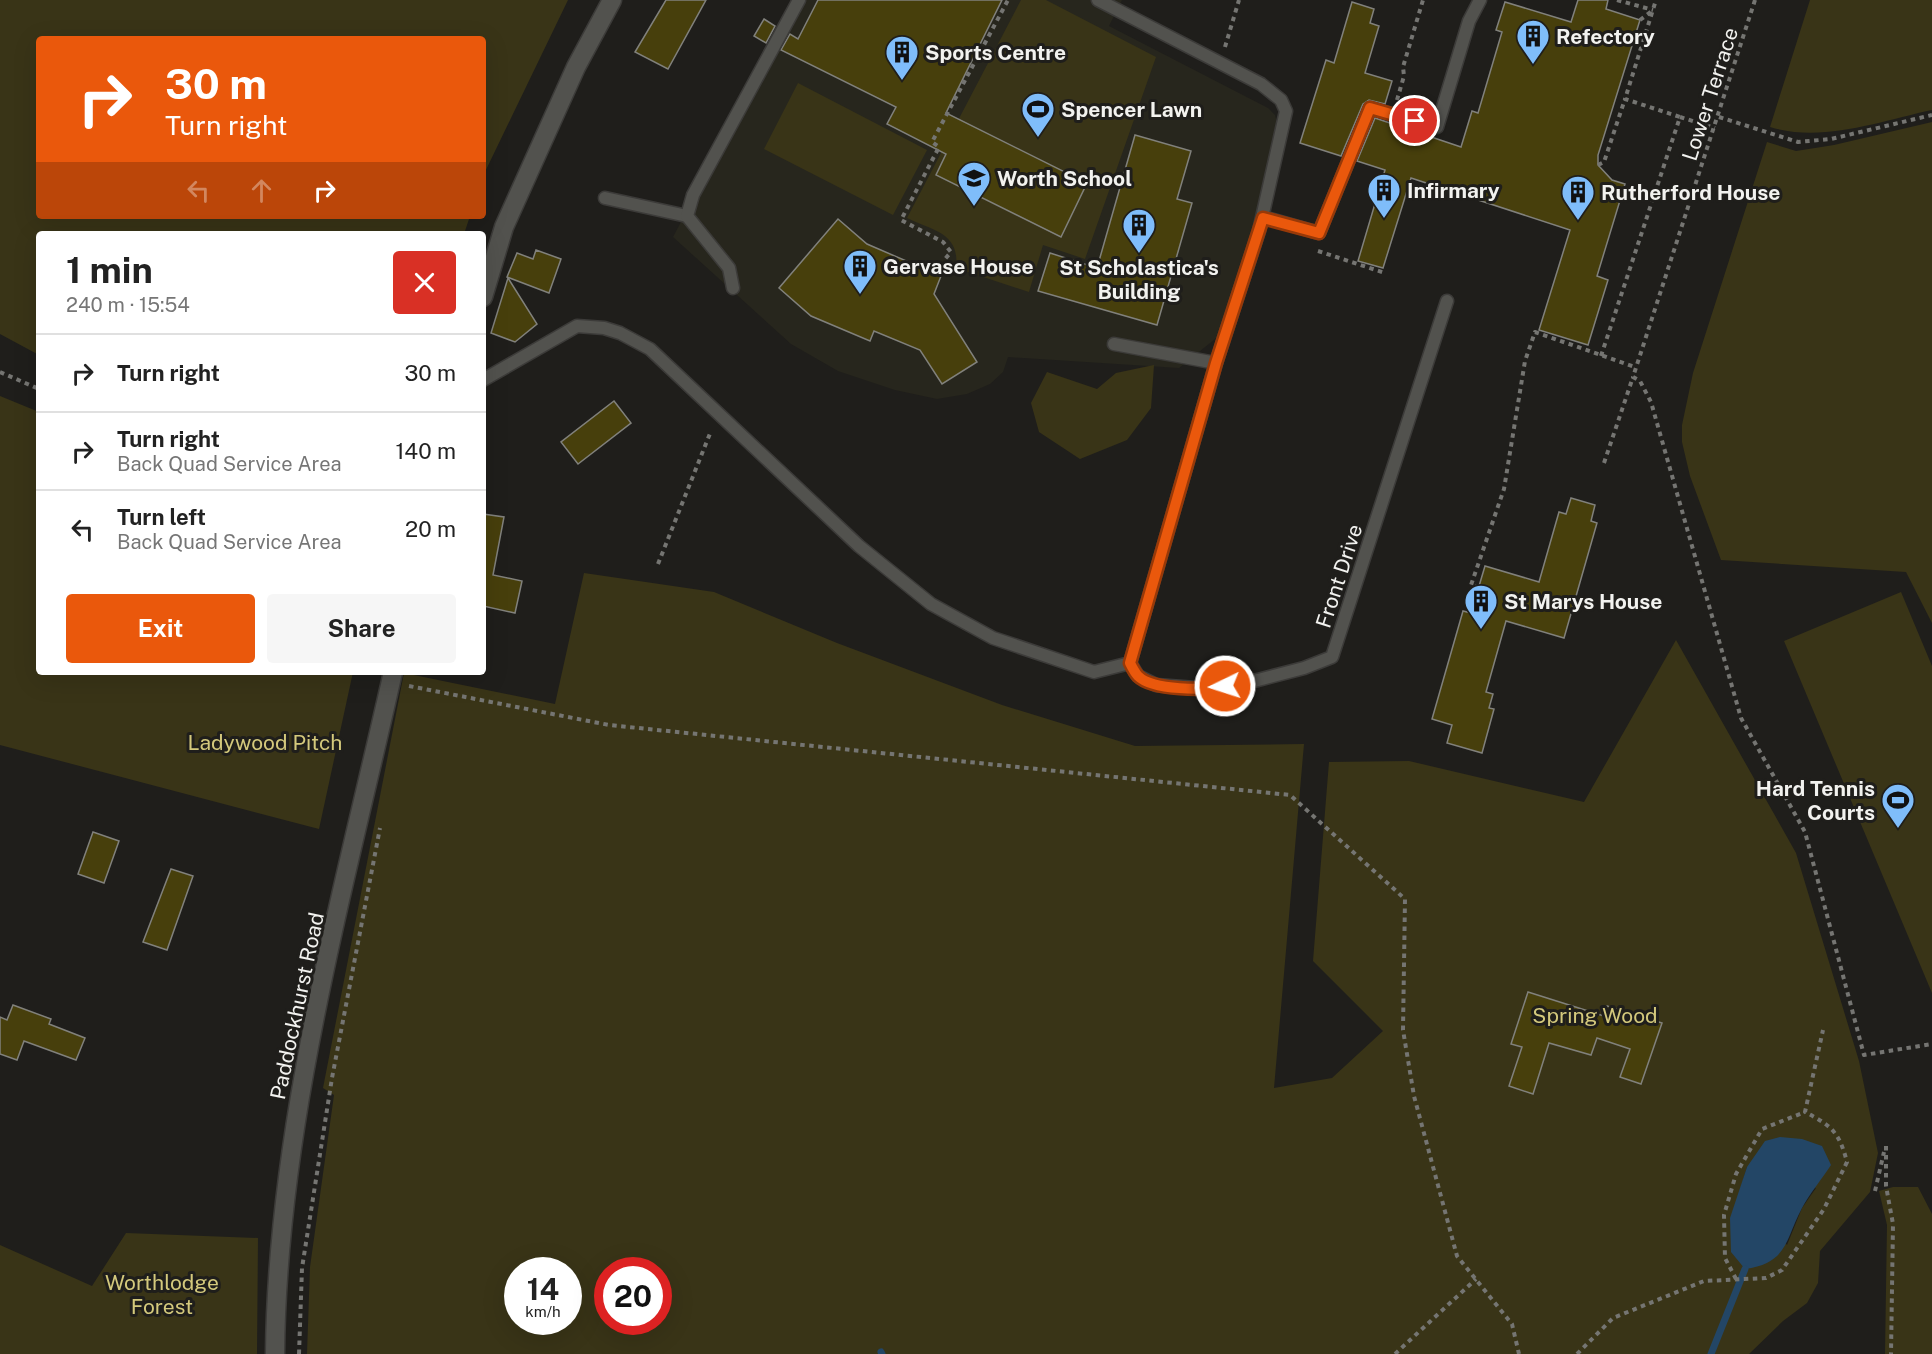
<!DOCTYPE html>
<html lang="en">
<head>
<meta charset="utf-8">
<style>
	:root { --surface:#fff; --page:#f6f6f6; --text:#222; --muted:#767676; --line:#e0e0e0; --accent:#ea580c }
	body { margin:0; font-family:"Public Sans",sans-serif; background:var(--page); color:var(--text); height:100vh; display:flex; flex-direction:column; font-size:22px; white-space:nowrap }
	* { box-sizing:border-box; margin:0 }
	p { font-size:20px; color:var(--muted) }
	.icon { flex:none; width:33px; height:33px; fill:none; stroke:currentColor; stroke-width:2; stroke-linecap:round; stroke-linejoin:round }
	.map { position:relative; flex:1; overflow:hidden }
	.panel { position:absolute; left:36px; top:231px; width:450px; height:444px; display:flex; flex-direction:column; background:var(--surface); border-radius:6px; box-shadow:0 6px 24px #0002 }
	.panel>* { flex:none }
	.hud { position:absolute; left:36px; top:36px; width:450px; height:183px; border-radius:6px; box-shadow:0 6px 24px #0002; background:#ea580c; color:#fff; overflow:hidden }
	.speed { position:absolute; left:504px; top:1257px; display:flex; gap:12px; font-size:30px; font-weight:700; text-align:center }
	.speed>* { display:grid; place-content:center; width:78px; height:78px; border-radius:50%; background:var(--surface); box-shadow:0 6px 24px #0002; line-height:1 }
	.speed small { font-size:15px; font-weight:400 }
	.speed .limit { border:9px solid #d22; background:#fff; color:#111 }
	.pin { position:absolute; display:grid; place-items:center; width:51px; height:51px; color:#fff; margin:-26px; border:3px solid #fff; border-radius:50%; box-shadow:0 2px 6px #0007 }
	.me { position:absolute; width:66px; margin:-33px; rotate:266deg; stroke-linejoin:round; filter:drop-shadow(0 0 4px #0008) }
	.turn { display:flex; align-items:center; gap:21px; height:126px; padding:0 30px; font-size:27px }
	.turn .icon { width:78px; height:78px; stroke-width:2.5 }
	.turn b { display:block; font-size:42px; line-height:51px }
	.lanes { display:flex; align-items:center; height:57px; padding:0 30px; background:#0003; justify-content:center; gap:30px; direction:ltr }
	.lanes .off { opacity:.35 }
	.round { display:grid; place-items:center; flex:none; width:63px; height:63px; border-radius:6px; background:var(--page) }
	.overview { display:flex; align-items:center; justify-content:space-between; height:102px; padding:0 30px }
	h1 { font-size:36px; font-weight:700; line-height:45px }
	.cta { display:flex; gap:12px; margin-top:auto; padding:12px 30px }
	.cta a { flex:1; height:69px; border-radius:6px; background:var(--accent); color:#fff; font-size:24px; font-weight:700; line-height:69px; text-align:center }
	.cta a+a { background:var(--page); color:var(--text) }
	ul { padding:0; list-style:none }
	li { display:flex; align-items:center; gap:18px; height:78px; padding:0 30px; border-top:2px solid var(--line) }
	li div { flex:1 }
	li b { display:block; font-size:22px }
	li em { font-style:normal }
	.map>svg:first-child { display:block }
	.built { fill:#27261d }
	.green { fill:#393417; fill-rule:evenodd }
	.water { fill:#234666 }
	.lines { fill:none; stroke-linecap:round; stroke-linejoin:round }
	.stream { stroke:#234666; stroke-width:7 }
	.building { fill:#473f0c; stroke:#81817c; stroke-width:1.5 }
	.service-casing { stroke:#3c3b39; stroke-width:15 }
	.secondary-casing { stroke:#3c3b39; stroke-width:21 }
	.path { stroke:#757572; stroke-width:4; stroke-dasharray:4.5 4.5; stroke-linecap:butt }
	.service { stroke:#52524e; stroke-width:12 }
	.secondary { stroke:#52524e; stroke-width:18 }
	.route-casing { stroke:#983908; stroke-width:15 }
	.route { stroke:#ea580c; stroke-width:10 }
	.labels { text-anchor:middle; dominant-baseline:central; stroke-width:6; stroke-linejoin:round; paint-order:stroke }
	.poi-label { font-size:21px; font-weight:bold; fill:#f2f2ef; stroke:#1f1e1b; text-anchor:start }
	.street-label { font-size:21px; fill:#f2f2ef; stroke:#1f1e1b }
	.park-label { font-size:21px; fill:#d4c97c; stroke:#1f1e1b }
</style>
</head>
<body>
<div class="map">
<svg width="1932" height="1354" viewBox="0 0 1932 1354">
	<rect width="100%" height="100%" fill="#1f1e1b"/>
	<path class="built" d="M 798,0 L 1122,0 L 1109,26 L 1268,108 L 1275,115 L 1278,126 L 1269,176 L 1220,335 L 1179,368 L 1008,357 L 1003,372 L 990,384 L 967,394 L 937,399 L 895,390 L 838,371 L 791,344 L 673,237 Z"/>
	<g class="green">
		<path d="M 0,0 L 568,0 L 483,176 L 483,39 L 39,39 L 39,216 L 470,216 L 464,234 L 39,234 L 39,355 L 0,334 Z"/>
		<path d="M 1021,0 L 1046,0 L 1156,57 L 1085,259 L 1043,245 L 1029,292 L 956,268 C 960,233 934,231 907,218 Z"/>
		<path d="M 1810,0 L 1932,0 L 1932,110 C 1880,121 1823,143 1770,127 Z"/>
		<path d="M 798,83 L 927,150 L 893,215 L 764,149 Z"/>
		<path d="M 1932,122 L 1932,623 L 1906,572 L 1721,560 L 1690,476 L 1682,442 L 1682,425 L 1693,373 L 1767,142 L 1796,151 L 1834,145 Z"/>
		<path d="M 1154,365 L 1151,408 L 1127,440 L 1080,459 L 1039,432 L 1031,403 L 1047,372 L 1097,389 L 1116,373 Z"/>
		<path d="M 0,396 L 39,412 L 39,672 L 353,672 L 319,829 L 0,745 Z"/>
		<path d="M 584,573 L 714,592 L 837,643 L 1002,705 L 1135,746 L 1304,744 L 1274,1088 L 1332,1078 L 1383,1031 L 1313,961 L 1329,762 L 1409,761 L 1584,802 L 1676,640 L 1796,853 L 1859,1061 L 1878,1153 L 1870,1192 L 1820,1251 L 1818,1283 L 1807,1303 L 1783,1321 L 1749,1354 L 307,1354 L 310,1267 L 334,1095 L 323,1088 L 404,673 L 555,704 ZM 1747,1167 L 1816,1188 L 1802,1208 L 1787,1245 L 1740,1190 ZM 518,1270 L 568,1270 L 568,1322 L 518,1322 ZM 608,1270 L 658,1270 L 658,1322 L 608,1322 Z"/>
		<path d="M 1901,592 L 1932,666 L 1932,993 L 1784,641 Z"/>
		<path d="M 1893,1187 L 1918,1187 L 1932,1214 L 1932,1354 L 1885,1354 L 1887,1225 L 1879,1191 Z"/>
		<path d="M 126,1233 L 258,1238 L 257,1354 L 0,1354 L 0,1245 L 92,1286 Z"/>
	</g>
	<path class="water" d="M 1780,1137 L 1802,1139 L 1822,1146 L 1831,1165 C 1822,1179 1810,1193 1802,1208 C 1785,1240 1788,1263 1745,1269 L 1731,1252 L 1730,1218 L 1747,1167 L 1765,1141 Z"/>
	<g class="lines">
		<g class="stream">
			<path d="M 881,1352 L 882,1354"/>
			<path d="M 1711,1354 L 1745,1269"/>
		</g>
	</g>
	<g class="building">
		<path d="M 666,0 L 706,0 L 668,69 L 635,52 Z"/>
		<path d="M 818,0 L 1002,0 L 946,113 L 1087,183 L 1061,237 L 936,175 L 946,154 L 887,124 L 896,107 L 781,50 L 790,34 L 798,39 Z"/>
		<path d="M 1578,0 L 1608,0 L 1606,9 L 1640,20 L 1598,155 L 1598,165 L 1612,180 L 1625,184 L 1597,276 L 1608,280 L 1588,345 L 1539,330 L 1570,230 L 1411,178 L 1383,268 L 1358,261 L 1385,170 L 1357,161 L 1375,118 L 1461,147 L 1472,111 L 1478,113 L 1502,32 L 1496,30 L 1505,2 L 1571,22 Z"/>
		<path d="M 1352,2 L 1374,9 L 1370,23 L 1379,26 L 1365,73 L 1392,81 L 1385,104 L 1369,100 L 1363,104 L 1341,156 L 1300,143 L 1326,60 L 1334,63 Z"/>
		<path d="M 764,19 L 775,26 L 766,43 L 754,36 Z"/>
		<path d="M 1135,135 L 1191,151 L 1177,199 L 1192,203 L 1157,325 L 1038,291 L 1050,253 L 1097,268 Z"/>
		<path d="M 838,219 L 867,244 L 941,276 L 934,294 L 977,362 L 942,384 L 920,350 L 874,331 L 870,341 L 811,316 L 779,288 Z"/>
		<path d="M 536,250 L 561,259 L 549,293 L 507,277 L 517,253 L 533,259 Z"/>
		<path d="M 508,278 L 537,324 L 515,342 L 491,333 Z"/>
		<path d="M 614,401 L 631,423 L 578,464 L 561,442 Z"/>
		<path d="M 1571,498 L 1595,505 L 1591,521 L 1597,523 L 1564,638 L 1506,621 L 1486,692 L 1493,694 L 1489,708 L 1494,709 L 1482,753 L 1447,743 L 1452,725 L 1432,719 L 1463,611 L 1471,613 L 1485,566 L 1539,582 L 1559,512 L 1566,514 Z"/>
		<path d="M 483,514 L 504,517 L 493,575 L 522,581 L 515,613 L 483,606 Z"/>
		<path d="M 93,832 L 119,841 L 104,883 L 78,874 Z"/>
		<path d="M 171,869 L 193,876 L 167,950 L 143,942 Z"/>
		<path d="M 1528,992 L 1604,1016 L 1607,1006 L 1662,1023 L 1641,1084 L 1620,1077 L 1630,1049 L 1597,1038 L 1591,1055 L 1549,1043 L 1533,1094 L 1509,1086 L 1522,1047 L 1511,1044 Z"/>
		<path d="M 13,1005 L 51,1019 L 49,1024 L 85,1038 L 76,1060 L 24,1041 L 17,1060 L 0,1054 L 0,1017 L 7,1020 Z"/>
	</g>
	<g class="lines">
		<defs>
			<g id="service">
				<path d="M 1098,0 L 1261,84 L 1281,100 L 1286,111 L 1259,231 L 1216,363 L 1130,663"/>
				<path d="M 605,198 L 687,216"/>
				<path d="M 1263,217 L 1319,233 L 1370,108 L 1437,127 L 1469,21 L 1480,0"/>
				<path d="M 733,288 L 729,268 L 687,216 L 693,195 L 799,0"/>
				<path d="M 1114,344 L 1216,363"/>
				<path d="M 483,380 L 577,326 L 604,328 L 620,333 L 650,349 L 859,546 L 931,604 L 993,638 L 1094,672 L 1130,663"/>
				<path d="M 1130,663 L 1138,676 L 1156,685 L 1209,689 L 1258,680 L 1304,668 L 1332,657 L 1447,301"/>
			</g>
			<g id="secondary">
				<path d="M 483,297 L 504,227 L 576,67 L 612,0"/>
				<path d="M 275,1354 C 277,1126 343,894 393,672"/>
			</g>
		</defs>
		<use href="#service" class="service-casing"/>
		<use href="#secondary" class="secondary-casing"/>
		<g class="path">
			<path d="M 1617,0 L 1653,10"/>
			<path d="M 1755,0 L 1633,377 L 1640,381 L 1651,402 L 1741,718 L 1805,832 L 1864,1055 L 1932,1044"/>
			<path d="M 1640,20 L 1652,11"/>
			<path d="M 1225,47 L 1239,0"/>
			<path d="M 1397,100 L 1404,76 L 1403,67 L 1423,0"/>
			<path d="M 1680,117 L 1715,128"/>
			<path d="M 1719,117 L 1798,142 L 1831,139 L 1932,115"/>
			<path d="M 1598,165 L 1604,162 L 1625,99"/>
			<path d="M 1318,251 L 1385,273"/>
			<path d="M 945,276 L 945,259 L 951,252 L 943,242 L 901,220 L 939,147 L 932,142 L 1008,0"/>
			<path d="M 1601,356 L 1680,117 L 1625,99 L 1656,0"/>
			<path d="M 0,372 L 39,389"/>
			<path d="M 1604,463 L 1633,377"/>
			<path d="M 658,564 L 711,431"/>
			<path d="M 1479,588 L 1471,585 L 1504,489 L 1525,361 L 1535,332 L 1635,367"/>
			<path d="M 409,686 L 609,725 L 1290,795 L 1405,899 L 1403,1030 L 1414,1096 L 1457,1256 L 1512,1324 L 1519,1354"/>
			<path d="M 1886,1146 L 1886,1186 L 1893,1224 L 1891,1354"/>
			<path d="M 1875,1191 L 1884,1152"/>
			<path d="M 1736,1279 L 1725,1258 L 1724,1215 L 1736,1174 L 1762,1129 L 1805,1112"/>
			<path d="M 299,1354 L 302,1268 L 332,1078 L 380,828"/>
			<path d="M 1395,1354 L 1476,1279"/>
			<path d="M 1577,1354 L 1613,1318 L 1704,1281 L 1766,1278 L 1782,1270 L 1824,1209 L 1847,1162 C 1839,1132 1832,1126 1805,1112 L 1823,1030"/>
		</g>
		<use href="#service" class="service"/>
		<use href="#secondary" class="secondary"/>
	</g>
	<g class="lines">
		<defs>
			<path id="route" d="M 1225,686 C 1205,690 1153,691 1138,676 C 1135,673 1132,667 1130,663 L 1216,363 L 1263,218 L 1319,233 L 1370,108 L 1415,121"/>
		</defs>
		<use href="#route" class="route-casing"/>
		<use href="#route" class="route"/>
	</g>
	<defs>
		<symbol id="building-pin" viewBox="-11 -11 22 30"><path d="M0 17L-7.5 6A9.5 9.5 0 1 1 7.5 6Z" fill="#7fbdfa" stroke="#1f1e1b"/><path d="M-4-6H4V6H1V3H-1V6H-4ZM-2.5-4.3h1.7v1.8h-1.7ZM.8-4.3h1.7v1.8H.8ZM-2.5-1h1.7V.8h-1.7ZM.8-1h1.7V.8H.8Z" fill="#111"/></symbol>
		<symbol id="stadium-pin" viewBox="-11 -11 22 30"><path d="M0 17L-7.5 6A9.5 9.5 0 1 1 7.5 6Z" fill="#7fbdfa" stroke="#1f1e1b"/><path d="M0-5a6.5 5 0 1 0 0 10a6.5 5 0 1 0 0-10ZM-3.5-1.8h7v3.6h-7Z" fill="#111"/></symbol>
		<symbol id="school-pin" viewBox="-11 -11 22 30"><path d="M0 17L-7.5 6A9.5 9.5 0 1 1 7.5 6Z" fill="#7fbdfa" stroke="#1f1e1b"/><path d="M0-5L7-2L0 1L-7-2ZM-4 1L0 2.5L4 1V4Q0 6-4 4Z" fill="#111"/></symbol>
	</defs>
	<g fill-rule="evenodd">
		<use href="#building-pin" x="1514" y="17" width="38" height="52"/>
		<use href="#building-pin" x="883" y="33" width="38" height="52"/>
		<use href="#stadium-pin" x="1019" y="90" width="38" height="52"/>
		<use href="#school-pin" x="955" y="159" width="38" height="52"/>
		<use href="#building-pin" x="1365" y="171" width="38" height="52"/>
		<use href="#building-pin" x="1559" y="173" width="38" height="52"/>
		<use href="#building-pin" x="1120" y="206" width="38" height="52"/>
		<use href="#building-pin" x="841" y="247" width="38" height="52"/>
		<use href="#building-pin" x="1462" y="582" width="38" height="52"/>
		<use href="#stadium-pin" x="1879" y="781" width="38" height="52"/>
	</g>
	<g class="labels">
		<g class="poi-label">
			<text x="1556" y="36">Refectory</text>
			<text x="925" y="52">Sports Centre</text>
			<text x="1061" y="109">Spencer Lawn</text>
			<text x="997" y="178">Worth School</text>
			<text x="1407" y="190">Infirmary</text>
			<text x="1601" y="192">Rutherford House</text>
			<text x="883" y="266">Gervase House</text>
			<text x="1139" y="267" text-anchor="middle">St Scholastica's<tspan x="1139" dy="24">Building</tspan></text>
			<text x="1504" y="601">St Marys House</text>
			<text x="1875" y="788" text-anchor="end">Hard Tennis<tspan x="1875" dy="24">Courts</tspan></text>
		</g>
		<g class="street-label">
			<text transform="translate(1710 94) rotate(-72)">Lower Terrace</text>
			<text transform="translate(1339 576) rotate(-72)">Front Drive</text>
			<text transform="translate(297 1006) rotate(-78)">Paddockhurst Road</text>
		</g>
		<g class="park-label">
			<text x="265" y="742">Ladywood Pitch</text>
			<text x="1595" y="1015">Spring Wood</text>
			<text x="162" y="1282">Worthlodge<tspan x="162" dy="24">Forest</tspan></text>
		</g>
	</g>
</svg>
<div class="speed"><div>14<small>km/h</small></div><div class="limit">20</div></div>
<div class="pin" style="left:1415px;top:121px;background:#d93025"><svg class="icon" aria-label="arrive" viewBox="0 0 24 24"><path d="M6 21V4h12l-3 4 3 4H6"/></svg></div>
<svg class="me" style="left:1225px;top:686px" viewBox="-20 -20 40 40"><circle r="17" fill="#ea580c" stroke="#fff" stroke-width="3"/><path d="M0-11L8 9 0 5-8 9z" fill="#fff"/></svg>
<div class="hud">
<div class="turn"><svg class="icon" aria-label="right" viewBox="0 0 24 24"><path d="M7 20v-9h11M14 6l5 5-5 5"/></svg><div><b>30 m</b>Turn right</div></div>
<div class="lanes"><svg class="icon off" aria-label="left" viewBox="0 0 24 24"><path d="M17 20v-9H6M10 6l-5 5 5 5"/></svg><svg class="icon off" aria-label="ahead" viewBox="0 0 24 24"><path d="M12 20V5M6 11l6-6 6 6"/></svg><svg class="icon" aria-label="right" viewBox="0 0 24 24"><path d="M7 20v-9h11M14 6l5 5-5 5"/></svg></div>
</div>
<section class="panel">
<div class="overview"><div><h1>1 min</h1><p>240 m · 15:54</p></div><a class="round" style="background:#d93025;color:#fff"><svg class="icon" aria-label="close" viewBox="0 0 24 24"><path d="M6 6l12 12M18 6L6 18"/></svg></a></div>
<ul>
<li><svg class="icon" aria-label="right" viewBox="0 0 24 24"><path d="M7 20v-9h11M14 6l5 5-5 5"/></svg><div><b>Turn right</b></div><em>30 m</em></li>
<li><svg class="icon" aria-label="right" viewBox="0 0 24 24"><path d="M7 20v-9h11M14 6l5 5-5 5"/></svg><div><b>Turn right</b><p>Back Quad Service Area</p></div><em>140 m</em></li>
<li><svg class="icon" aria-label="left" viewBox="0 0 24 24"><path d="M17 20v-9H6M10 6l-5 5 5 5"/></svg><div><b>Turn left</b><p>Back Quad Service Area</p></div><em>20 m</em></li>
</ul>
<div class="cta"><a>Exit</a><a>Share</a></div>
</section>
</div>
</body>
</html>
